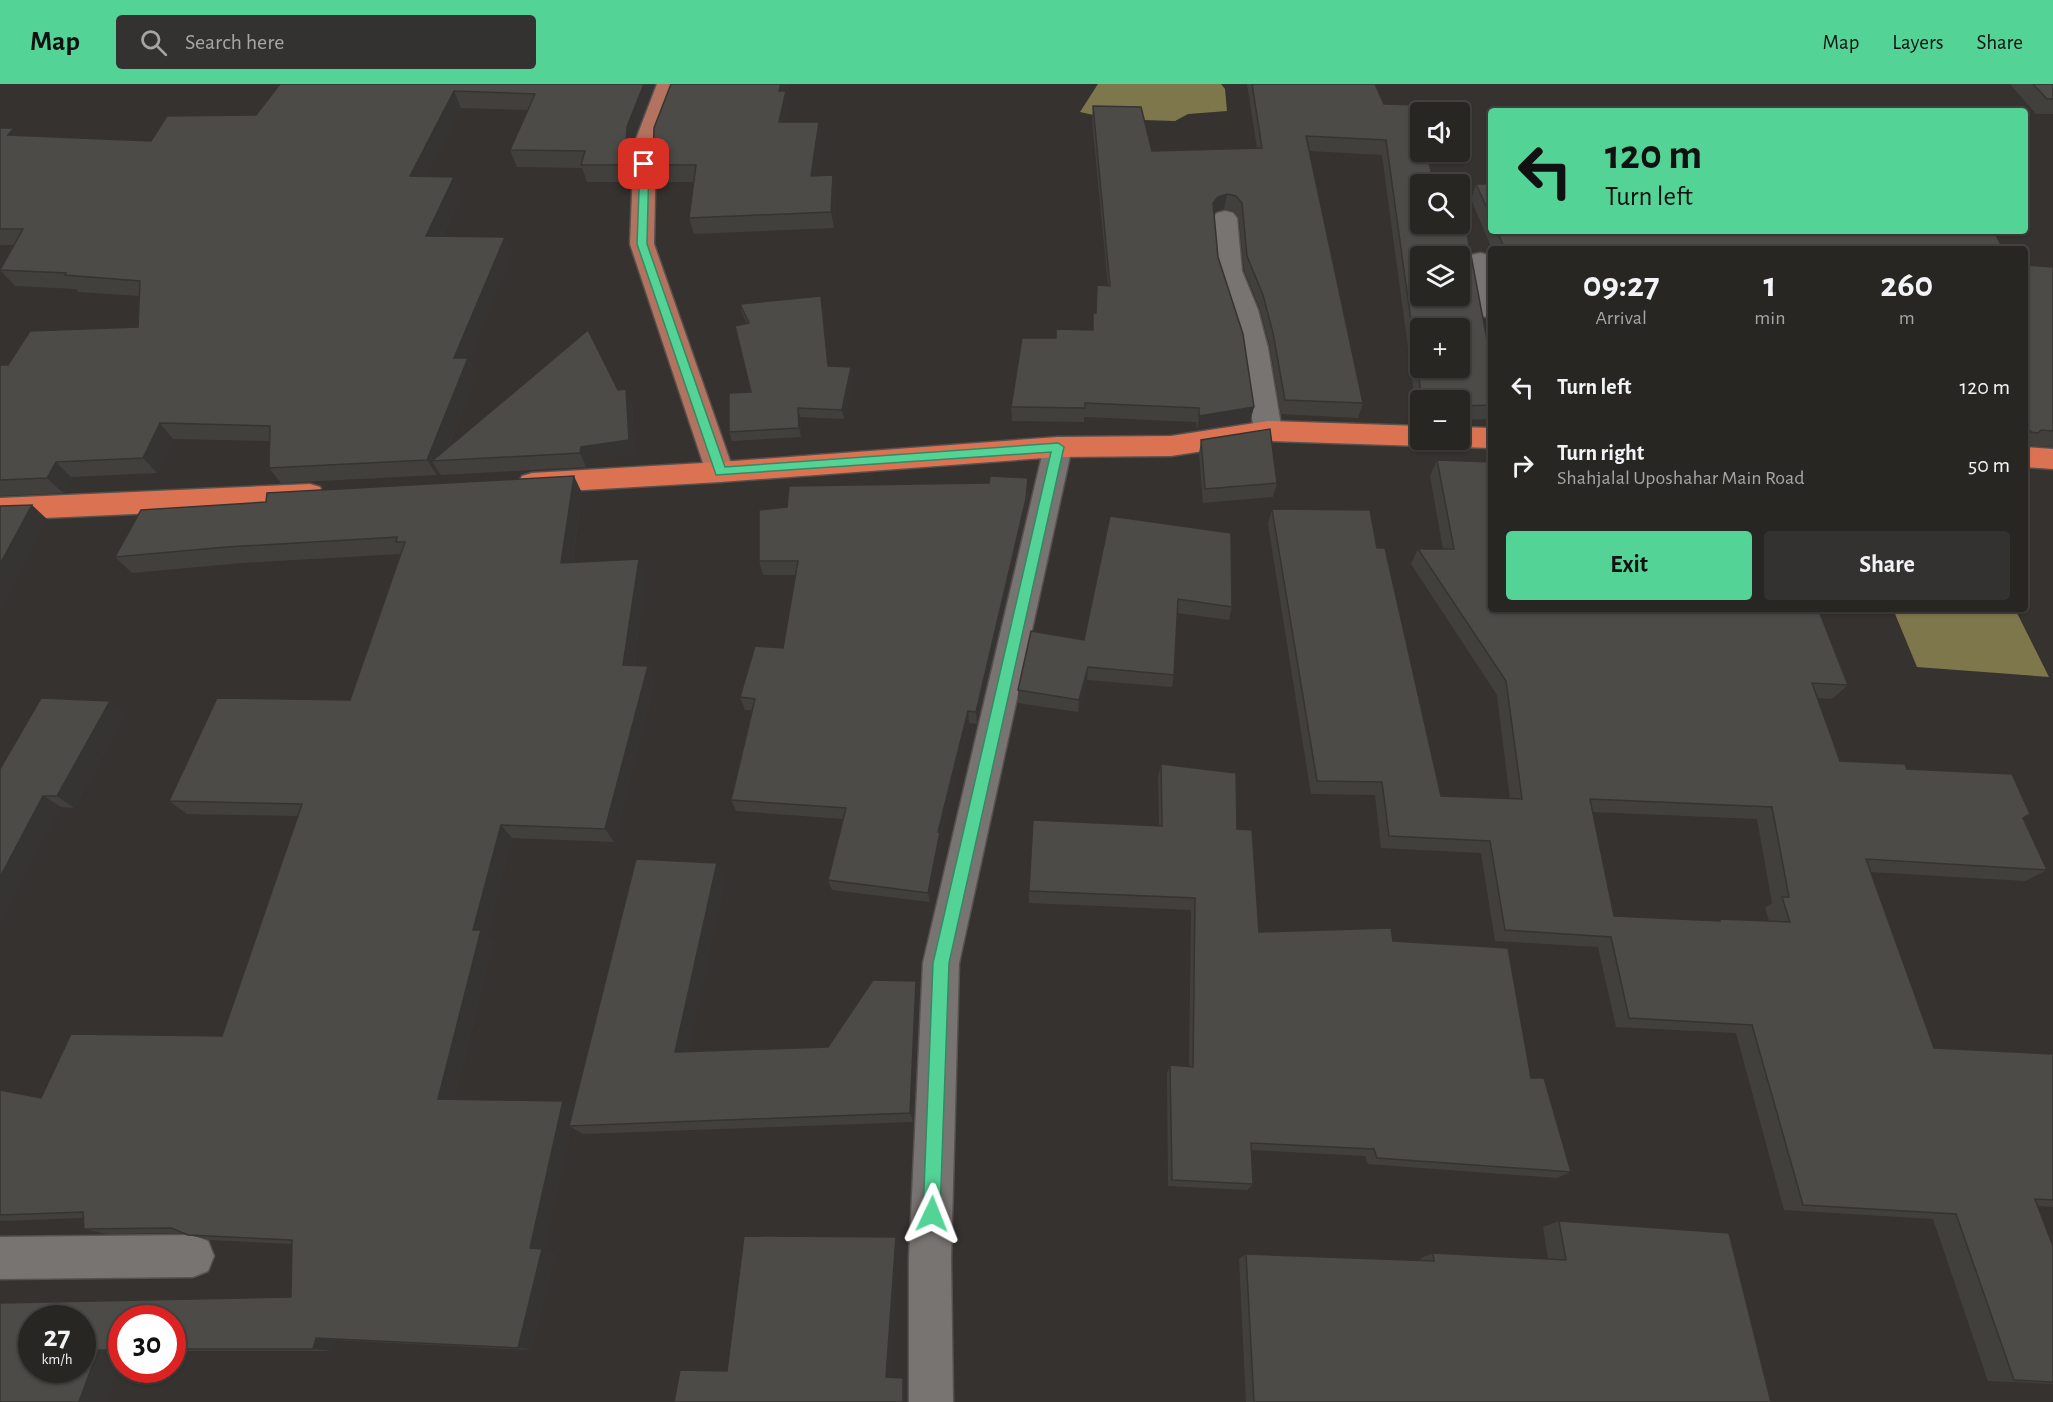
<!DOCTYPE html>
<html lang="en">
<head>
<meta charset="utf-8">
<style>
	:root { --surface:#282623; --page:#343230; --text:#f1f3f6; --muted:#a5a5a6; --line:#444341; --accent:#53d396 }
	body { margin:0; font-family:"Alegreya Sans",sans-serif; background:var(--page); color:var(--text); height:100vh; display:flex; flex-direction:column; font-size:22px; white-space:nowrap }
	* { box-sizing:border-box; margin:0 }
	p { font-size:20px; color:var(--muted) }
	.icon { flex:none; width:33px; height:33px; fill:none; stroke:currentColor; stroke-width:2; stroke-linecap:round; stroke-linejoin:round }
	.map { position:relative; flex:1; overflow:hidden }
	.side { position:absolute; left:1488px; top:162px; width:540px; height:366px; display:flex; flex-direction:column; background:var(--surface); border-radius:6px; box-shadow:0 2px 4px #0004,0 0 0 2px var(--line) }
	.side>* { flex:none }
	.banner { position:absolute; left:1488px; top:24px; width:540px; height:126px; border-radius:6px; box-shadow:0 2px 4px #0004,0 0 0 2px var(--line); background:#53d396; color:#111; overflow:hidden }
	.tools { position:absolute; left:1410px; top:18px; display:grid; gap:12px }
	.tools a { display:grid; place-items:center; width:60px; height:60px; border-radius:6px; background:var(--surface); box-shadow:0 2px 4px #0004,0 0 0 2px var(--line); font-size:30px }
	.speed { position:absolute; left:18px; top:1221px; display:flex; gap:12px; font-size:30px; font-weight:700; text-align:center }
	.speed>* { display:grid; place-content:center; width:78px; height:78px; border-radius:50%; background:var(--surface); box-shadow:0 2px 4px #0004,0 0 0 2px var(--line); line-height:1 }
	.speed small { font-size:15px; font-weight:400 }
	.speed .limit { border:9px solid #d22; background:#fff; color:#111 }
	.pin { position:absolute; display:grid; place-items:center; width:51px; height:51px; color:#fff; margin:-26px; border-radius:12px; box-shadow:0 3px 9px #0006 }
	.me { position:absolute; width:66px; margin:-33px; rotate:2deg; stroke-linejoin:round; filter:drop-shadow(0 0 4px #0008) }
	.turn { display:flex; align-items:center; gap:21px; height:126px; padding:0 18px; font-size:27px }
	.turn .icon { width:78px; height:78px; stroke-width:2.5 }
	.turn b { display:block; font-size:42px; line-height:51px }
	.eta { display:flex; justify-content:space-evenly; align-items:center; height:102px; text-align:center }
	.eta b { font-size:36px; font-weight:600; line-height:42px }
	.cta { display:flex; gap:12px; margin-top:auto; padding:12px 18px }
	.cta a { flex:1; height:69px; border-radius:6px; background:var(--accent); color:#111; font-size:24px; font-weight:600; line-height:69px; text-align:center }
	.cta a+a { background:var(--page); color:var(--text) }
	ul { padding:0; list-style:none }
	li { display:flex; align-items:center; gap:18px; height:78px; padding:0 18px }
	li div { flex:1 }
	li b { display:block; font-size:22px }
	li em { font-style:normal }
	header { display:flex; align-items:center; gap:36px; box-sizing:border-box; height:84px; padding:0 30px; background:var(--accent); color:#111 }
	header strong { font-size:28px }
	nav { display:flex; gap:33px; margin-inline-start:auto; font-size:21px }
	.search { width:420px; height:54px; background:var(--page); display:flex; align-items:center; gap:15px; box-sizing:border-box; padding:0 21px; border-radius:6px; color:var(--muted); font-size:22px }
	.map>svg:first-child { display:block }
	.water { fill:#7f774c }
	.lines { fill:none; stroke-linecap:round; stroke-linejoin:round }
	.minor-casing { stroke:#54514f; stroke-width:3 }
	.major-casing { stroke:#54514f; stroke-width:3 }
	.highway-casing { stroke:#54514f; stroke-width:3 }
	.minor { fill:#787471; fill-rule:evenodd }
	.major { fill:#b3735f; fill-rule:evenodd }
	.highway { fill:#db7353; fill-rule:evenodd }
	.wall { fill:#42403d; fill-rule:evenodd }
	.shaded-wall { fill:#363432 }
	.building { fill:#4d4b47; stroke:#363432; stroke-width:1.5; fill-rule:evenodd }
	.route { fill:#53d396; stroke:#368962; stroke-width:1.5 }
</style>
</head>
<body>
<header>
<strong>Map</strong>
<div class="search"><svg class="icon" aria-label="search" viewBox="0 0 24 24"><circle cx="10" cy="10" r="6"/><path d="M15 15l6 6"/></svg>Search here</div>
<nav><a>Map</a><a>Layers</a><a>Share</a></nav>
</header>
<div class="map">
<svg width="2053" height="1318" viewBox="0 0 2053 1318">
	<rect width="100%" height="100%" fill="#36322f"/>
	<g class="water">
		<path d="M 1098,0 L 1221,0 L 1225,5 L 1227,27 L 1188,30 L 1175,37 L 1112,35 L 1080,28 Z"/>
		<path d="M 1893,525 L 2015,525 L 2049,593 L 1917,583 Z"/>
	</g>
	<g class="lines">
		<defs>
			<g id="minor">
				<path d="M 1225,127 L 1233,129 L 1237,134 L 1242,187 L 1258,226 L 1268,264 L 1282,347 L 1278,354 L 1268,357 L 1258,354 L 1254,347 L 1242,264 L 1232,226 L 1218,187 L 1213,134 L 1217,129 Z"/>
				<path d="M 1480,169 L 1489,171 L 1491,175 L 1491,234 L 1482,232 L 1478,226 L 1468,177 L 1471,171 Z"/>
				<path d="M 1058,353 L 1068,356 L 1072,363 L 959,879 L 951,1175 L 953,1318 L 909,1318 L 909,1175 L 923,879 L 1044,363 L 1048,356 Z"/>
				<path d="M 193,1151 L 208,1157 L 214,1172 L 208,1187 L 193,1193 L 0,1195 L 0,1153 Z"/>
			</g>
			<path id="major" d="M 657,0 L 679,0 L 656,60 L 654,160 L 734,388 L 730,395 L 720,398 L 710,395 L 706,388 L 630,160 L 634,60 Z"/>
			<g id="highway">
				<path d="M 1268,337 L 1420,342 L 1420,356 L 1432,356 L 1430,359 L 1420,362 L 1268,357 L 1171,372 L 1058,373 L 720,398 L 532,409 L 522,406 L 518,399 L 522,392 L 532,389 L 720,378 L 1058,353 L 1171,352 Z"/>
				<path d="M 1460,343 L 1491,344 L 1491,364 L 1460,363 L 1450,360 L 1448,356 L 1460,356 Z"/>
				<path d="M 2025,363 L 2053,365 L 2053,385 L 2025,383 Z"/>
				<path d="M 310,400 L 320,403 L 324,411 L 320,419 L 310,422 L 0,436 L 0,414 Z"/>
			</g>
		</defs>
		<use href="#minor" class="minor-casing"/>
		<use href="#major" class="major-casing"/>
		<use href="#highway" class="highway-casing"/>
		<use href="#minor" class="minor"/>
		<use href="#major" class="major"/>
		<use href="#highway" class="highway"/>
	</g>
	<g class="wall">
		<path d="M 280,0 L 655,0 L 632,59 L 630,98 L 587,98 L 582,84 L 517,83 L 510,66 L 528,26 L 461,24 L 426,93 L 454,93 L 462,110 L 442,152 L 505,153 L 512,169 L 469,276 L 476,290 L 448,364 L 618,306 L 632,320 L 634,370 L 587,377 L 586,383 L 441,391 L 438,387 L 437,391 L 281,399 L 269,384 L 270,357 L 173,355 L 157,389 L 71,393 L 63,409 L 0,412 L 0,281 L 8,281 L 138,243 L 139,212 L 78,208 L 76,205 L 15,202 L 0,186 L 14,161 L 0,161 L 0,44 L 20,52 L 151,57 L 256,31 Z"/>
		<path d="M 671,0 L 788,0 L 786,8 L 789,24 L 785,38 L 819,38 L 821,55 L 816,91 L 835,107 L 834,144 L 694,150 L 689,134 L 694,98 L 657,98 L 653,81 Z"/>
		<path d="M 1247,0 L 1375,0 L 1384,20 L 1433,98 L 1491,277 L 1491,335 L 1460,336 L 1460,316 L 1420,316 L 1420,338 L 1418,338 L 1382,71 L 1309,67 L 1363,319 L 1358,334 L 1281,330 L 1270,263 L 1260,225 L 1244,186 L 1239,134 L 1234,127 L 1224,125 L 1215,128 L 1214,129 L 1218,173 L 1254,323 L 1250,337 L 1197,346 L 1196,338 L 1084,333 L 1084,338 L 1012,337 L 1011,323 L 1056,254 L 1092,246 L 1096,229 L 1097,201 L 1108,202 L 1092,36 L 1093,22 L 1152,67 L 1257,64 Z"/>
		<path d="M 2010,0 L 2053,0 L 2053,30 L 2036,30 Z"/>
		<path d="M 1476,100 L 1491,100 L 1491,147 L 1994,147 L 2003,165 L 1492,165 L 1471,115 Z"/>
		<path d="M 2025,181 L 2053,183 L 2053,363 L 2025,361 Z"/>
		<path d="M 740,220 L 823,222 L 829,282 L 851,283 L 853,292 L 844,335 L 800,333 L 801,353 L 732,357 L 729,348 L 751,308 L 747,240 L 742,229 Z"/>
		<path d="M 1201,356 L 1277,399 L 1273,413 L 1203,419 L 1199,370 Z"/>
		<path d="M 1437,376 L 1491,525 L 1848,601 L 1832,615 L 1817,614 L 1840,677 L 1907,685 L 2024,734 L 2047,786 L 2025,797 L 1870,788 L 1934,964 L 2053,970 L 2053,1123 L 2038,1122 L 2053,1162 L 2053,1300 L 1988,1297 L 1933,1135 L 1784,1126 L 1736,949 L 1616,943 L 1598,863 L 1495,857 L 1481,769 L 1381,764 L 1375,711 L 1311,710 L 1268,440 L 1272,425 L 1377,464 L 1441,712 L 1510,715 L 1497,611 L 1411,480 L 1418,465 L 1443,465 L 1430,392 ZM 1592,728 L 1757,735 L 1772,819 L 1765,824 L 1769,837 L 1720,835 L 1716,837 L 1614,832 Z"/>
		<path d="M 1028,408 L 1026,429 L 977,640 L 969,639 L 941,752 L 942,759 L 930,818 L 832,806 L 828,796 L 843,735 L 736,727 L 731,716 L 752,626 L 745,626 L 740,613 L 783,564 L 795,491 L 763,491 L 759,477 Z"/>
		<path d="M 582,409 L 572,478 L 646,491 L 634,582 L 648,582 L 655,597 L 614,758 L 512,754 L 487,851 L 494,857 L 454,1015 L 563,1017 L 573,1024 L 725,794 L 688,968 L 828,963 L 916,897 L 919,910 L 913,1038 L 583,1050 L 571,1043 L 544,1165 L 555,1169 L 532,1266 L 335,1256 L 332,1267 L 172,1267 L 172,1234 L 122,1234 L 122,1272 L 106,1318 L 0,1318 L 0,1219 L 291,1213 L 292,1160 L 210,1156 L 188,1151 L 183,1149 L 108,1150 L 84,1145 L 83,1134 L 0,1137 L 0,1006 L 41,1014 L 222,952 L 298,732 L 187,730 L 169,717 L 350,616 L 400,470 L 242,479 L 132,489 L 115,473 Z"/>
		<path d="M 1110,432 L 1232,523 L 1229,536 L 1177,529 L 1174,591 L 1172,603 L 1087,596 L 1078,628 L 1018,619 L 1018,606 L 1084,556 Z"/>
		<path d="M 125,629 L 74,724 L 61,723 L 0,685 Z"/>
		<path d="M 1161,680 L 1237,745 L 1259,848 L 1393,857 L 1531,994 L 1571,1088 L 1557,1094 L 1368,1080 L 1365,1072 L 1251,1066 L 1253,1100 L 1247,1106 L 1168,1102 L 1167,990 L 1170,981 L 1189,982 L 1191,826 L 1029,819 L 1029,807 L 1159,742 L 1158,694 Z"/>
		<path d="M 1559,1137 L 1771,1318 L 1246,1318 L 1239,1175 L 1246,1170 L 1421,1177 L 1421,1174 L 1433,1169 L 1548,1175 L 1543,1143 Z"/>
	</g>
	<g class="shaded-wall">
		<path d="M 644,0 L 655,0 L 632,59 L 630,98 L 625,81 L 627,43 Z"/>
		<path d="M 781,0 L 788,0 L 786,8 L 789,24 L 782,55 L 779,38 L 779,7 Z"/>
		<path d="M 454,7 L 461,24 L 418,109 L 410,92 Z"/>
		<path d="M 819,38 L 821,55 L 814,108 L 811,92 Z"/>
		<path d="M 14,44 L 27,61 L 8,51 Z"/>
		<path d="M 833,91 L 835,107 L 834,144 L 831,128 Z"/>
		<path d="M 454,93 L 462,110 L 434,168 L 426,152 Z"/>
		<path d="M 1227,110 L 1224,125 L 1215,128 L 1211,134 L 1213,119 L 1218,113 Z"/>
		<path d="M 505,153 L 512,169 L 469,276 L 476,290 L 443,376 L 432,377 L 438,387 L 437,391 L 427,376 L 454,274 Z"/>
		<path d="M 821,212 L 823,222 L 830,291 L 828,282 Z"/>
		<path d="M 851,283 L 853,292 L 844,335 L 842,326 Z"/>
		<path d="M 626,305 L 632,320 L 634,370 L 587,377 L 586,383 L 580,369 L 581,363 Z"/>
		<path d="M 1254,323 L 1250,337 L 1197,346 L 1199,332 Z"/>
		<path d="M 798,324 L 800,333 L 801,353 L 799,344 Z"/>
		<path d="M 160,339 L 173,355 L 157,389 L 143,374 Z"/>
		<path d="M 56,378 L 71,393 L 63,409 L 47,394 Z"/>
		<path d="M 574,392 L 582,409 L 569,495 L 561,479 Z"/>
		<path d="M 1028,394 L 1026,429 L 977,640 L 976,628 Z"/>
		<path d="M 32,421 L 48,436 L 0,526 L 0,480 Z"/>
		<path d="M 639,475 L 646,491 L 632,596 L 623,581 Z"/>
		<path d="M 648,582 L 655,597 L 614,758 L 605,745 Z"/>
		<path d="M 1088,583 L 1087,596 L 1078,628 L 1079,616 Z"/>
		<path d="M 110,617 L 125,629 L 74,724 L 57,712 Z"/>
		<path d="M 968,627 L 969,639 L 941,752 L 942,759 L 930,818 L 928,809 L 938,748 Z"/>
		<path d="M 43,712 L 61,723 L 0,840 L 0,793 Z"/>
		<path d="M 501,741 L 512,754 L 487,851 L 494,857 L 452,1022 L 438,1015 L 473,846 Z"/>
		<path d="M 717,779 L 725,794 L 686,979 L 675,968 Z"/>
		<path d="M 916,897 L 919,910 L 913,1038 L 910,1029 Z"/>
		<path d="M 563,1017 L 575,1025 L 569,1042 L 571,1043 L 544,1165 L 555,1169 L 532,1266 L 518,1264 L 530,1164 Z"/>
		<path d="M 896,1153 L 900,1159 L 891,1295 L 886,1293 Z"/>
		<path d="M 316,1254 L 335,1256 L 332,1267 L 313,1265 Z"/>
		<path d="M 98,1266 L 122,1267 L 122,1272 L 106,1318 L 79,1318 Z"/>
		<path d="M 903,1294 L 907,1295 L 907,1318 L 903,1318 Z"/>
	</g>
	<g class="building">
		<path d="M 280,0 L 644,0 L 627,43 L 625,81 L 581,81 L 585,67 L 510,66 L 535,10 L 454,7 L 410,92 L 454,93 L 426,152 L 505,153 L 454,274 L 468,274 L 427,376 L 269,384 L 270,342 L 160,339 L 143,374 L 56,378 L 47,394 L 0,396 L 0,281 L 8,281 L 30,247 L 138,243 L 140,197 L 65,191 L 66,189 L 0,186 L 23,145 L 0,145 L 0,44 L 14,44 L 8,51 L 151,57 L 167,32 L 256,31 Z"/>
		<path d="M 671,0 L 781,0 L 779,7 L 786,7 L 779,38 L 819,38 L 811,92 L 833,91 L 831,128 L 689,134 L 696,81 L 653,81 L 654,44 Z"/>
		<path d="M 1252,0 L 1375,0 L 1384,20 L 1419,21 L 1420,32 L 1420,68 L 1427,68 L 1433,98 L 1457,99 L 1457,100 L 1420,100 L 1420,140 L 1460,140 L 1460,113 L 1491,277 L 1491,321 L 1460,322 L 1460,316 L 1422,316 L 1386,56 L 1306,52 L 1363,319 L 1285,316 L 1273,249 L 1263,211 L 1247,172 L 1242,119 L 1236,112 L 1227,110 L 1218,113 L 1213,119 L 1218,173 L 1243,250 L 1254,323 L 1199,332 L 1199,324 L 1085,319 L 1085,324 L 1011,323 L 1022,254 L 1056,254 L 1056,245 L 1093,246 L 1093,229 L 1096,229 L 1097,201 L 1110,202 L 1093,22 L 1141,23 L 1152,67 L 1262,64 ZM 1420,172 L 1460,172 L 1460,212 L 1420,212 ZM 1420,244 L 1460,244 L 1460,284 L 1420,284 Z"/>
		<path d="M 2033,0 L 2053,0 L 2053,15 L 2047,15 Z"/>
		<path d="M 1476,100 L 1491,100 L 1491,133 Z"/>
		<path d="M 1497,147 L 1994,147 L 2003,165 L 1505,165 Z"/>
		<path d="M 2025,181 L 2053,183 L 2053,347 L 2041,346 L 2038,349 L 2031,348 L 2028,343 L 2025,342 Z"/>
		<path d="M 821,212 L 828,282 L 851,283 L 842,326 L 798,324 L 799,344 L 729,348 L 729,309 L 751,308 L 735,242 L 749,239 L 740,220 Z"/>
		<path d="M 588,246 L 618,306 L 626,305 L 629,356 L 581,363 L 580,369 L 432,377 Z"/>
		<path d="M 1270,345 L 1277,399 L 1205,405 L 1201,356 Z"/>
		<path d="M 1437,376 L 1491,378 L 1491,525 L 1767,525 L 1819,527 L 1848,601 L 1812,599 L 1840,677 L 1905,680 L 1907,685 L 2012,690 L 2030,730 L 2023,734 L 2047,786 L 1866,775 L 1934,964 L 2053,970 L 2053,1116 L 2035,1115 L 2053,1162 L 2053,1298 L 2014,1296 L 1956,1130 L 1803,1121 L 1752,941 L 1629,934 L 1611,853 L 1505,846 L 1490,757 L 1389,752 L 1382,698 L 1317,697 L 1272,425 L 1370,426 L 1377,464 L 1385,464 L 1441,712 L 1522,715 L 1506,597 L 1418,465 L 1454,465 ZM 1590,715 L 1772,723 L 1789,813 L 1782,813 L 1790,838 L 1720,835 L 1720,837 L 1614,832 Z"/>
		<path d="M 574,392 L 561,479 L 639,475 L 623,581 L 648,582 L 605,745 L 501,741 L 473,846 L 481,846 L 438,1015 L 563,1017 L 530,1164 L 542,1165 L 518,1264 L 316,1254 L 313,1265 L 172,1265 L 172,1234 L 122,1234 L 122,1266 L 98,1266 L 79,1318 L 0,1318 L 0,1219 L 291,1213 L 292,1156 L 188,1151 L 171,1144 L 84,1145 L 83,1128 L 0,1131 L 0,1006 L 41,1014 L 71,950 L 222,952 L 302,720 L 169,717 L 217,614 L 350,616 L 405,458 L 396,458 L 397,453 L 227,463 L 115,473 L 141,426 L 266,418 L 267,409 ZM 32,1234 L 82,1234 L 82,1286 L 32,1286 Z"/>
		<path d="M 990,392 L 1028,394 L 1026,415 L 976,628 L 968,627 L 938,748 L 940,748 L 928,809 L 828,796 L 846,724 L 731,716 L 755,615 L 740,613 L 755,562 L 783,564 L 798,477 L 759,477 L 759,426 L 787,423 L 789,402 L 989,399 Z"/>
		<path d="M 32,421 L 0,480 L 0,422 Z"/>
		<path d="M 1110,432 L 1231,449 L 1232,523 L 1178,515 L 1174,591 L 1088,583 L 1079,616 L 1018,606 L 1031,547 L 1084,556 Z"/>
		<path d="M 41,614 L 110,617 L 57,712 L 43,712 L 0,793 L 0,685 Z"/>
		<path d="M 1161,680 L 1236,689 L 1237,745 L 1252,746 L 1259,848 L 1391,844 L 1393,857 L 1508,864 L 1531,994 L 1544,994 L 1571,1088 L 1377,1074 L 1374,1065 L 1251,1059 L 1253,1100 L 1172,1096 L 1170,981 L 1193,983 L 1195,814 L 1029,807 L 1033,736 L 1162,742 Z"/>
		<path d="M 636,775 L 717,779 L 675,968 L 828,963 L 873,896 L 916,897 L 910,1029 L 569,1042 Z"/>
		<path d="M 1559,1137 L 1729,1149 L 1771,1318 L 1254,1318 L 1246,1170 L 1434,1177 L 1433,1169 L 1566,1176 Z"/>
		<path d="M 744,1152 L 896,1153 L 886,1293 L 903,1294 L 903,1318 L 674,1318 L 680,1286 L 727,1287 Z"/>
	</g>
	<path class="route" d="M 644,77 L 649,80 L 647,160 L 725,383 L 1058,359 L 1064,363 L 949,879 L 940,1130 L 938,1136 L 932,1138 L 925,1136 L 923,1130 L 933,879 L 1051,368 L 716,391 L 637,160 L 640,80 Z"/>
</svg>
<div class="tools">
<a><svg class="icon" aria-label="sound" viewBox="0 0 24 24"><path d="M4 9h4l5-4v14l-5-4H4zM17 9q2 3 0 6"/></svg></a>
<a><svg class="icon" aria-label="search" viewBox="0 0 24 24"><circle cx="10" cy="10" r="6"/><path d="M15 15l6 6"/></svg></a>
<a><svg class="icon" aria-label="layers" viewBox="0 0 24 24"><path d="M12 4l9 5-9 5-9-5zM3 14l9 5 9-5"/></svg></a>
<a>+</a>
<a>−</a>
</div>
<div class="speed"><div>27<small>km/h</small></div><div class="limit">30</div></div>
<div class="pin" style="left:644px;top:80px;background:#d93025"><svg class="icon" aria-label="arrive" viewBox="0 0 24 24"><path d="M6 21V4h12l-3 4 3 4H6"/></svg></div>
<svg class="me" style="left:932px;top:1130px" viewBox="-20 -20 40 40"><path d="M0-17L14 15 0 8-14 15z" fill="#53d396" stroke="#fff" stroke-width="4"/></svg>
<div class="banner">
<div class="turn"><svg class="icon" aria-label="left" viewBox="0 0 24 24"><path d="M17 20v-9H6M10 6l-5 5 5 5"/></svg><div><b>120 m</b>Turn left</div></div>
</div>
<section class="side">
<div class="eta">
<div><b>09:27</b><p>Arrival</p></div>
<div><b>1</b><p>min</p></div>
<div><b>260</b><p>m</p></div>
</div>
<ul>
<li><svg class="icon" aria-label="left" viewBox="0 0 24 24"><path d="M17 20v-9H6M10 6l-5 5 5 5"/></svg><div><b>Turn left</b></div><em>120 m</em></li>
<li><svg class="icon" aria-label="right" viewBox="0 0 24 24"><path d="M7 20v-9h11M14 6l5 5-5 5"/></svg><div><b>Turn right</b><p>Shahjalal Uposhahar Main Road</p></div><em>50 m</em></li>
</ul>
<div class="cta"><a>Exit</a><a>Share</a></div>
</section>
</div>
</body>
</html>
